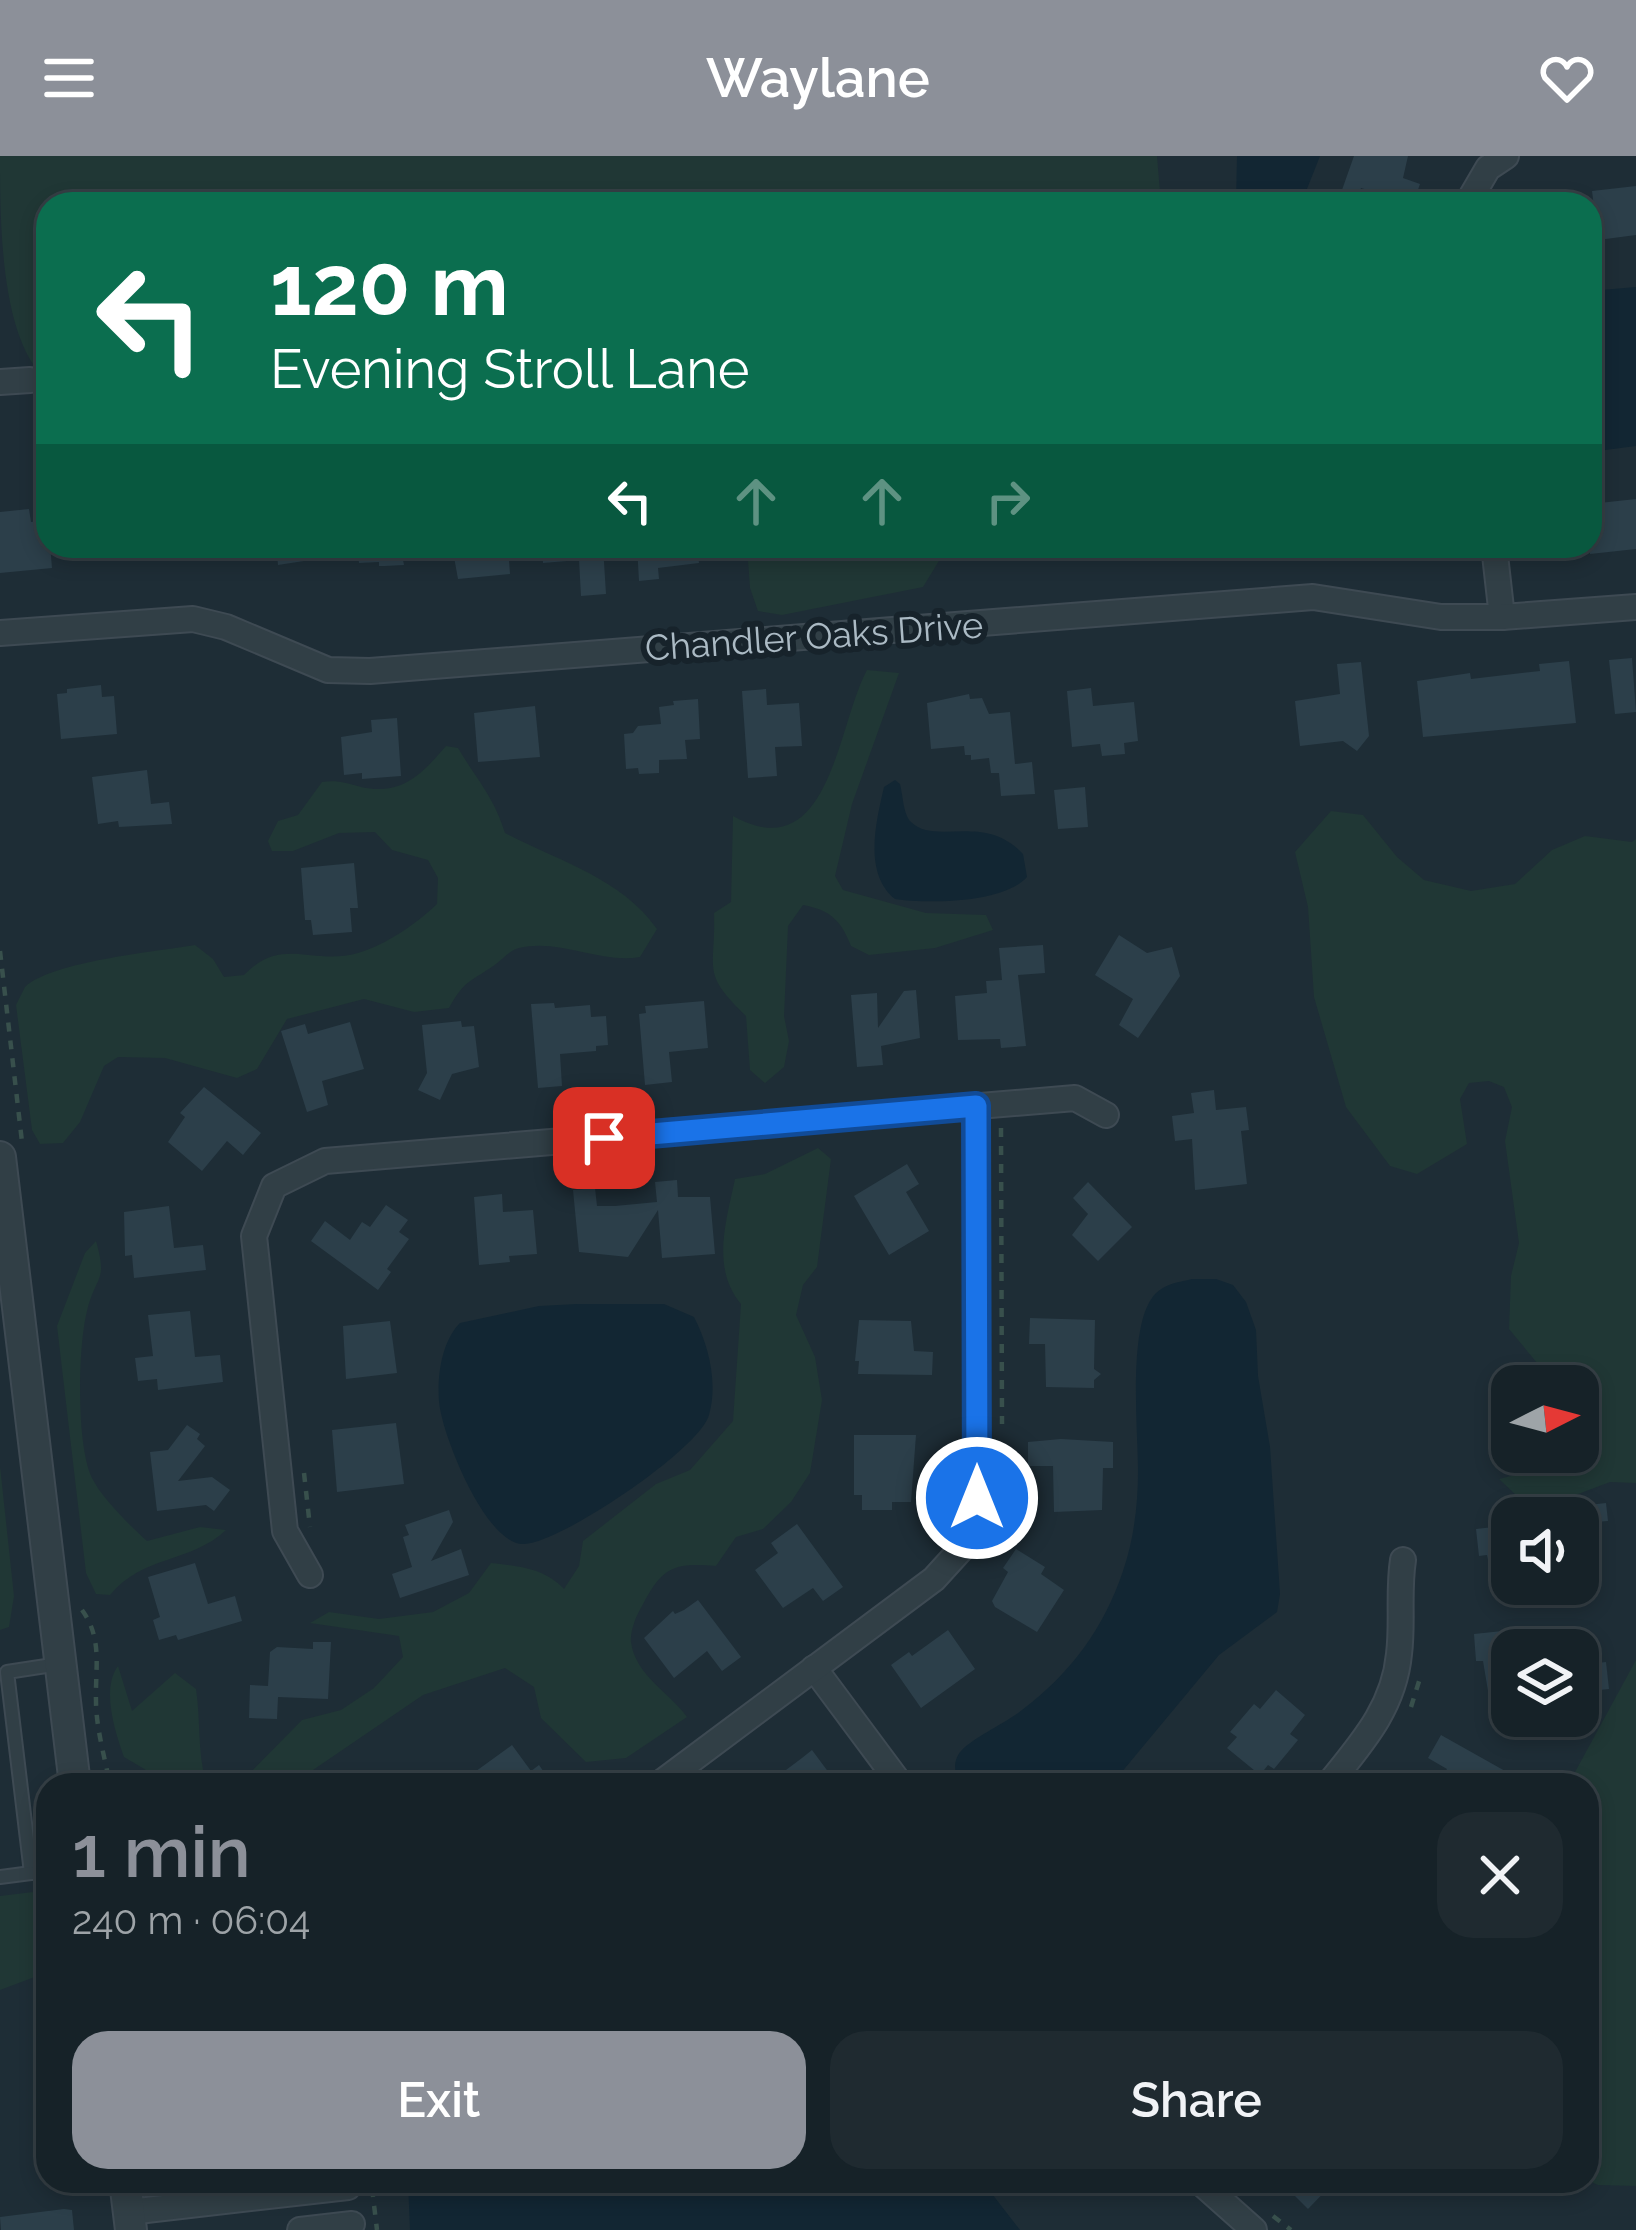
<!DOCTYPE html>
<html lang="en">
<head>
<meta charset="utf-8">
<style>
	:root { --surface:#162228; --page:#1f2a30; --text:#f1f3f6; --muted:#9ea4a8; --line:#353f45; --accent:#8c9099 }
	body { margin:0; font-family:Raleway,sans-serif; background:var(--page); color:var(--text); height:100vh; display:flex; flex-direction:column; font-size:45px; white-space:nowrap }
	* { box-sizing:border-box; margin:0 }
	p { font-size:39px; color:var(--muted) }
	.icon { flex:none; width:66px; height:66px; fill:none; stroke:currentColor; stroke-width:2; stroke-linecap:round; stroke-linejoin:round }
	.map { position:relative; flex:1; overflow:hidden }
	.sheet { position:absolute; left:36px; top:1617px; width:1563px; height:420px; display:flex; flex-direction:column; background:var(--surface); border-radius:36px; box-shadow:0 6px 18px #0003,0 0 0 3px var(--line) }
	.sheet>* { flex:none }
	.banner { position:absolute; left:36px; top:36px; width:1566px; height:366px; border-radius:36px; box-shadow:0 6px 18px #0003,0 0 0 3px var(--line); background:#0b6e4f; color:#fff; overflow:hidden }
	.needle { width:78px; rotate:84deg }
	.fabs { position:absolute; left:1491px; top:1209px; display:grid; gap:24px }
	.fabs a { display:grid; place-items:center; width:108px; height:108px; border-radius:24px; background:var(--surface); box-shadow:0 6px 18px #0003,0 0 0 3px var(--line); font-size:60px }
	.pin { position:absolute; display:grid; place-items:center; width:102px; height:102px; color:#fff; margin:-51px; border-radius:24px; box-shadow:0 6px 18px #0006 }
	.me { position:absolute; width:132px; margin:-66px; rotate:0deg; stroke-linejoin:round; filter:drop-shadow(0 0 9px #0008) }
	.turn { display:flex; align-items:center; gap:42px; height:252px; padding:0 36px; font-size:54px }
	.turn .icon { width:156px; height:156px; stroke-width:2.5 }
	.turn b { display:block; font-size:84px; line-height:102px }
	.lanes { display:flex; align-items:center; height:114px; padding:0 36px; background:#0003; justify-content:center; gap:60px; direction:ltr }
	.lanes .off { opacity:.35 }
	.round { display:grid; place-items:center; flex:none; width:126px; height:126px; border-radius:36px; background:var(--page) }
	.overview { display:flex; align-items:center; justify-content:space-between; height:204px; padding:0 36px }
	h1 { font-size:72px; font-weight:600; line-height:90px; color:var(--accent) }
	.primary-button { display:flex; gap:24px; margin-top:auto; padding:24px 36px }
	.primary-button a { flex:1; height:138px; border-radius:36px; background:var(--accent); color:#fff; font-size:48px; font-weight:600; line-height:138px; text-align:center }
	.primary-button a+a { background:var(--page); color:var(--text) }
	header { display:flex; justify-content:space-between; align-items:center; height:156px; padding:0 36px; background:var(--accent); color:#fff; font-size:54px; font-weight:600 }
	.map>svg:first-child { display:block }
	.green { fill:#203735 }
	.water { fill:#122633 }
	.building { fill:#2c3f4a }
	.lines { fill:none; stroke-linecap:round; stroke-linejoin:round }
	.service-casing { stroke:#3e4a53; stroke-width:16 }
	.minor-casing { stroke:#3e4a53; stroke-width:28 }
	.tertiary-casing { stroke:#3e4a53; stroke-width:34 }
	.path { stroke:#38504c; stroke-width:4.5; stroke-dasharray:9 9; stroke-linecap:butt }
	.service { stroke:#313f46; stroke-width:12 }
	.minor { stroke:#313f46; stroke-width:24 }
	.tertiary { stroke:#313f46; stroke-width:30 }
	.route-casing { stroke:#114b97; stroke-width:30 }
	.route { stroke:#1a73e8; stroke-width:21 }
	.labels { text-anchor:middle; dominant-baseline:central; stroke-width:12; stroke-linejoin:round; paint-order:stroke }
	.street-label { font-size:36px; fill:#abbac4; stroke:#17232b }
</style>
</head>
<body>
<header><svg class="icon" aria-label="menu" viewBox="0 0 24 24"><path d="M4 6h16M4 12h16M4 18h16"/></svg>Waylane<svg class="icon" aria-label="heart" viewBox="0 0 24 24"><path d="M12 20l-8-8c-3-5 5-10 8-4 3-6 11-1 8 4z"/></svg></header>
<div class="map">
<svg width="1636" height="2074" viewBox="0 0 1636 2074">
	<rect width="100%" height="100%" fill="#1e2d36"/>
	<g class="green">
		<path d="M 0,0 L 1157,0 L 1161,48 L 48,48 L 48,225 C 0,186 0,65 0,0 Z"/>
		<path d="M 747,390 L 948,390 L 923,431 L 782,459 L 758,455 L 750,432 Z"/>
		<path d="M 867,514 L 899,517 L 852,648 L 835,720 L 843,734 L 926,757 L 986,759 L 993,774 L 935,792 L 869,799 L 851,790 C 841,764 830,754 803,749 L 788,770 L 784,860 L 789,885 L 784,911 L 765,927 L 750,914 L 746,860 C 700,816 716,815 714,757 L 731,746 L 733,660 C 830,714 837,569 867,514 Z"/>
		<path d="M 446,590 L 458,592 C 477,624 494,641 505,677 C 558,705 621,722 657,773 L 640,801 C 600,808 560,782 519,792 C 510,794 504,802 496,808 C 471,826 465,823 449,852 L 414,856 L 364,843 L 287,863 L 257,913 L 237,922 L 165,902 L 118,901 L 104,910 L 80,966 L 63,987 L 40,988 L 32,974 L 16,849 C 17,847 24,833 25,831 C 53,805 155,796 195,789 L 213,803 L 224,821 L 244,819 C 282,779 312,810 358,797 C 387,788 415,769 437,748 L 438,722 L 428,704 L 392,694 L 375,676 L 339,677 L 293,695 L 272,695 L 268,685 L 278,665 L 298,659 L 322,626 C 338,624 346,627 361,631 C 402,640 422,618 446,590 Z"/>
		<path d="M 1331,655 L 1363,659 L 1397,701 L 1424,724 L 1471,735 L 1515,728 L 1552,694 L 1585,680 L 1632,686 L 1636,683 L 1636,1327 L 1610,1326 L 1573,1340 L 1516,1339 L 1499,1323 L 1549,1310 L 1562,1296 L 1578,1296 L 1578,1230 L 1556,1230 L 1509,1173 L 1511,1120 L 1519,1087 L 1505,985 L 1512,951 L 1504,931 L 1489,925 L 1469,927 L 1460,943 L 1467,988 L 1417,1018 L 1390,1010 L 1346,951 L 1314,841 L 1308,751 L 1295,696 Z"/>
		<path d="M 818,992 L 831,1003 L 817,1111 L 803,1129 L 796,1159 L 815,1201 L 822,1244 L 810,1317 L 791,1346 L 763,1373 L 736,1381 L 716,1410 C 672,1406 662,1412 642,1450 C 636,1460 630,1475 631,1486 C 635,1519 670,1537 687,1561 L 626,1602 L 586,1606 L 541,1562 L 534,1531 L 505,1512 L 423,1539 L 291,1629 L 238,1629 L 302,1564 L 341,1554 L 374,1532 L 403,1501 L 399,1480 L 310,1467 L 329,1456 L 379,1463 L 433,1456 L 469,1437 L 491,1407 C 518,1410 545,1412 564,1433 L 579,1410 L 583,1385 L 656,1328 L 690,1314 L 733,1265 L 741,1148 C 711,1112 726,1066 735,1023 L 765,1018 Z"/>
		<path d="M 96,1085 C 108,1127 96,1118 87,1155 C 78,1191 76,1288 92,1322 C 101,1341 131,1371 147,1385 L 200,1371 L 226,1374 C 191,1407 143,1399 110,1439 L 96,1438 L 86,1417 L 57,1170 L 85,1097 Z"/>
		<path d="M 0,1310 L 14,1440 L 9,1471 L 0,1474 Z"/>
		<path d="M 1636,1504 L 1636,2030 L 1598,2029 L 1587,2024 L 1587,1629 L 1568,1629 Z"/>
		<path d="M 118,1510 L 132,1555 L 175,1517 L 196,1533 C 201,1565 197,1599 207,1629 L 144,1629 L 146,1614 L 124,1601 C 115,1576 101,1533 118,1510 Z"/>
		<path d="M 41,1735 L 48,1741 L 48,1816 L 0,1834 L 0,1740 Z"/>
	</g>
	<g class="water">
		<path d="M 1237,0 L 1320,0 L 1301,48 L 1236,48 Z"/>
		<path d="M 1636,131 L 1636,290 L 1590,296 L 1590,135 Z"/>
		<path d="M 895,624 L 900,628 C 903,639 903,658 911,666 C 936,690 984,656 1023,698 L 1027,721 C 1004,747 928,748 895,743 C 863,717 876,666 884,631 Z"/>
		<path d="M 1192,1123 L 1216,1123 L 1233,1129 L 1246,1146 L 1256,1174 L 1258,1220 L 1270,1291 L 1280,1438 L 1277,1456 L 1219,1499 L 1111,1629 L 959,1629 C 955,1618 952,1605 961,1595 C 974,1581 1006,1567 1022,1554 C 1071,1517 1104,1472 1123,1415 C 1134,1383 1138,1348 1138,1315 C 1138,1274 1128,1175 1152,1142 C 1162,1128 1176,1127 1192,1123 Z"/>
		<path d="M 577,1148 L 664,1148 L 694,1161 C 709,1190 718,1227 709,1259 C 700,1293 561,1387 524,1388 C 486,1390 441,1277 439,1245 C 437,1219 442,1185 460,1167 L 539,1150 Z"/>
		<path d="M 408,2025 L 982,2025 L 1020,2074 L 410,2074 Z"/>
	</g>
	<g class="building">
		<path d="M 1354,0 L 1408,0 L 1403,22 L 1420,28 L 1413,48 L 1361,32 L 1355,48 L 1337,48 Z"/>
		<path d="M 1636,30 L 1636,79 L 1598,84 L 1592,35 Z"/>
		<path d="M 1636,343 L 1636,393 L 1590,398 L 1590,348 Z"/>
		<path d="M 29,353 L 31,366 L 48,364 L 52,412 L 0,417 L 0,356 Z"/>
		<path d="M 276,390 L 303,390 L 304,405 L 278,409 Z"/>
		<path d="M 357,390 L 411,390 L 411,404 L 403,404 L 404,409 L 385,410 L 379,410 L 379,406 L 359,407 Z"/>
		<path d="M 452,390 L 508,390 L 510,418 L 458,423 Z"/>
		<path d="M 542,390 L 603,390 L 606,438 L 581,440 L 579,404 L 543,407 Z"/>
		<path d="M 637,390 L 697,390 L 699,407 L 658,412 L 659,423 L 639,425 Z"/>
		<path d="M 1632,502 L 1636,556 L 1615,558 L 1609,504 Z"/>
		<path d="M 1569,505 L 1576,567 L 1423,581 L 1417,525 L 1470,517 L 1471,523 L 1540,515 L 1539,508 Z"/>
		<path d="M 1361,506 L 1369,580 L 1357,595 L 1343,585 L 1300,590 L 1295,545 L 1340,538 L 1337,508 Z"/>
		<path d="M 101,529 L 102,541 L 114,540 L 117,578 L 61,583 L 57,538 L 67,537 L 67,533 Z"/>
		<path d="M 1091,532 L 1093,550 L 1134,546 L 1138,585 L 1124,587 L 1125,598 L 1102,600 L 1100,588 L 1072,591 L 1067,535 Z"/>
		<path d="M 766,533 L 767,549 L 799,547 L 802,590 L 775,591 L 777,620 L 748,622 L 742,535 Z"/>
		<path d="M 969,538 L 970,543 L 982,542 L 989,558 L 1010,556 L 1015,608 L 1032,606 L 1035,638 L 1001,640 L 999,617 L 991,617 L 989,602 L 971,604 L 971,599 L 965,599 L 964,590 L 931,593 L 927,547 Z"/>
		<path d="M 698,543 L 700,583 L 685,584 L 687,603 L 659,604 L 659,617 L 639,618 L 638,612 L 626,613 L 624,578 L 633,577 L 638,570 L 661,568 L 659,551 L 674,549 L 673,545 Z"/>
		<path d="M 535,550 L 540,601 L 478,606 L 474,557 Z"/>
		<path d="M 397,562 L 401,620 L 362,623 L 362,617 L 344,619 L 341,581 L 372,576 L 371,564 Z"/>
		<path d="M 147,614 L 151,648 L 169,646 L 172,668 L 119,671 L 118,665 L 98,668 L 92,621 Z"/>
		<path d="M 1085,631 L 1088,671 L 1058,673 L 1054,634 Z"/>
		<path d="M 354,707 L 358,752 L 350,752 L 352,776 L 313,779 L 311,764 L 305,764 L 301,712 Z"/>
		<path d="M 1119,779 L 1147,797 L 1172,791 L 1180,820 L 1138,882 L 1119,869 L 1133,843 L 1095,819 Z"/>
		<path d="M 1043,789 L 1045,817 L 1018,819 L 1026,890 L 1001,892 L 1000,883 L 958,884 L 955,840 L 987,837 L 986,825 L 1002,824 L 999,792 Z"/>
		<path d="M 916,834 L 920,882 L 881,890 L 883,909 L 857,911 L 851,839 L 877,837 L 878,872 L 904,835 Z"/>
		<path d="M 704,845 L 708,892 L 669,896 L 672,926 L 645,929 L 639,858 L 646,857 L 645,850 Z"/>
		<path d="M 554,847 L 555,852 L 590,849 L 591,861 L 606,860 L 608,889 L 596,890 L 596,895 L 560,898 L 562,930 L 538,932 L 531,848 Z"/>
		<path d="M 461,865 L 462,871 L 474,870 L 479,911 L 452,918 L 440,944 L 418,934 L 427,917 L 422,869 Z"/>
		<path d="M 350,866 L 364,913 L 322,925 L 328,949 L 307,956 L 281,875 L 305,868 L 308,878 Z"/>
		<path d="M 204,931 L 261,977 L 243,999 L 227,985 L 202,1015 L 168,986 L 185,961 L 180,957 Z"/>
		<path d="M 1214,934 L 1216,954 L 1246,951 L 1249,974 L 1241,975 L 1247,1028 L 1195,1034 L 1192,983 L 1175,985 L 1172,960 L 1194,957 L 1191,937 Z"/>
		<path d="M 907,1008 L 919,1028 L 906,1036 L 929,1075 L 889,1099 L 854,1040 Z"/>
		<path d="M 677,1024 L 678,1041 L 710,1041 L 715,1098 L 662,1102 L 658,1054 L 628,1101 L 579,1096 L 573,1034 L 595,1032 L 597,1050 L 615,1050 L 657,1046 L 655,1026 Z"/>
		<path d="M 1088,1026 L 1132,1071 L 1098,1105 L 1072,1079 L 1088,1058 L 1073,1042 Z"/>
		<path d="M 502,1038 L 503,1056 L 533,1054 L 537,1098 L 509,1100 L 510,1106 L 479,1109 L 474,1041 Z"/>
		<path d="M 386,1049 L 408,1064 L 399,1076 L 409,1083 L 387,1113 L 391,1116 L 378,1134 L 311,1085 L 325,1065 L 350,1084 L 362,1066 L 370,1071 Z"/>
		<path d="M 169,1050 L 174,1092 L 203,1089 L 206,1114 L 134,1122 L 132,1099 L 125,1100 L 124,1056 Z"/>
		<path d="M 190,1155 L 195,1201 L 220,1199 L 223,1226 L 158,1234 L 157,1223 L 138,1225 L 135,1202 L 153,1200 L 148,1159 Z"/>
		<path d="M 1030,1162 L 1095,1164 L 1094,1213 L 1101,1218 L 1094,1224 L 1094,1232 L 1046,1231 L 1045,1188 L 1029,1188 Z"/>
		<path d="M 859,1164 L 911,1165 L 914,1195 L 933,1196 L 932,1219 L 858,1218 L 859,1205 L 855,1205 Z"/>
		<path d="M 390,1165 L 397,1217 L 346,1223 L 343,1170 Z"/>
		<path d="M 396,1267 L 404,1328 L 337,1336 L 332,1274 Z"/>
		<path d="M 187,1269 L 200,1278 L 197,1283 L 205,1290 L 178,1325 L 212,1321 L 230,1334 L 214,1355 L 206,1349 L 157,1355 L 150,1296 L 168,1294 Z"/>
		<path d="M 854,1279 L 916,1279 L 911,1346 L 892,1346 L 892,1354 L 862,1354 L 862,1339 L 854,1339 Z"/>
		<path d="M 1061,1283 L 1113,1286 L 1113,1312 L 1103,1312 L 1102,1354 L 1054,1356 L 1053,1310 L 1028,1310 L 1028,1286 Z"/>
		<path d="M 1606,1347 L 1608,1365 L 1582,1367 L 1580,1350 Z"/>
		<path d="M 449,1354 L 453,1366 L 431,1405 L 461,1393 L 469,1419 L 400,1442 L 392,1418 L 412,1411 L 403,1381 L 409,1379 L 405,1369 Z"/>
		<path d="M 797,1368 L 843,1431 L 823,1445 L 813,1432 L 783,1452 L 755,1414 L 778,1397 L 771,1387 Z"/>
		<path d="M 1511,1369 L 1512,1436 L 1495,1437 L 1487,1399 L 1479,1400 L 1476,1373 Z"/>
		<path d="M 1016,1393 L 1045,1411 L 1041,1418 L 1064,1434 L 1037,1476 L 995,1451 L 992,1445 L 1008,1416 L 1003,1412 Z"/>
		<path d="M 195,1407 L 208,1448 L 235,1440 L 242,1465 L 178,1484 L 176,1479 L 159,1484 L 153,1464 L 160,1461 L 148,1421 Z"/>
		<path d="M 698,1444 L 741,1501 L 722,1515 L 707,1495 L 674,1522 L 644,1482 L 673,1455 L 675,1458 L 684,1454 Z"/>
		<path d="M 1530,1472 L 1532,1494 L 1512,1494 L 1512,1544 L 1490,1547 L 1483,1505 L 1476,1505 L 1474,1478 Z"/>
		<path d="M 948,1474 L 975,1513 L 921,1552 L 891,1509 L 909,1496 L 912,1500 Z"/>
		<path d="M 313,1486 L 331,1486 L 328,1543 L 278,1541 L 277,1563 L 249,1562 L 250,1529 L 268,1530 L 270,1496 L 277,1491 L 313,1493 Z"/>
		<path d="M 1606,1506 L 1609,1533 L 1590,1535 L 1587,1508 Z"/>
		<path d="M 1276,1534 L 1305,1559 L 1290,1578 L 1298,1584 L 1274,1613 L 1268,1609 L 1260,1619 L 1227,1592 L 1237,1581 L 1230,1576 L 1254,1548 L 1260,1553 Z"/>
		<path d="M 1441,1579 L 1530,1629 L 1438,1629 L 1447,1613 L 1428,1602 Z"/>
		<path d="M 512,1589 L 531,1615 L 539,1609 L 553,1629 L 480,1629 L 472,1618 Z"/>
		<path d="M 812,1594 L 838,1629 L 766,1629 L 802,1602 Z"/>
		<path d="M 1298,2025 L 1335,2025 L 1308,2053 L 1289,2034 Z"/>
		<path d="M 64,2053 L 72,2054 L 74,2074 L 1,2074 L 0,2061 Z"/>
	</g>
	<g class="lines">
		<defs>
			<g id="service">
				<path d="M 48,1717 L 31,1717 L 7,1516 L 59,1508"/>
				<path d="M 0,1721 L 31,1717"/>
			</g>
			<g id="minor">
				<path d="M 1467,48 L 1488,12 L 1506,0"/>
				<path d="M 0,226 L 30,224"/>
				<path d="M 1494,390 L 1502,461"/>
				<path d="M 0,477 L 193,463 L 226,471 L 328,514 L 370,515 L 1313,441 L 1441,461 L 1502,461 L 1636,451"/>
				<path d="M 310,1419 L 285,1375 L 254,1080 L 274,1030 L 325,1005 L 1075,942 L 1106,959"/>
				<path d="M 814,1512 L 901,1629"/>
				<path d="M 658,1629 L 934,1423 L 964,1390 L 977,1342 L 976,950"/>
				<path d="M 1328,1629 C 1361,1588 1394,1552 1399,1498 C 1403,1467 1398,1436 1403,1404"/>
				<path d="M 1199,2025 L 1254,2074"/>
				<path d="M 129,2056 L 348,2031"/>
				<path d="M 300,2074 L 352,2068"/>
			</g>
			<g id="tertiary">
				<path d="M 0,1001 L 75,1629"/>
				<path d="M 125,2025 L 131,2074"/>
			</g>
		</defs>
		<use href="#service" class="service-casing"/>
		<use href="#minor" class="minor-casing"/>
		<use href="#tertiary" class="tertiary-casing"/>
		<g class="path">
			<path d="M 0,795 L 22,986"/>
			<path d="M 1001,972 L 1002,1268"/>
			<path d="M 304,1317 L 310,1371"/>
			<path d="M 82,1454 C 103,1483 95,1512 96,1545 C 96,1572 105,1602 110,1629"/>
			<path d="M 1411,1551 L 1420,1522"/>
			<path d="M 372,2032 L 377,2074"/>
			<path d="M 1273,2060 L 1291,2074"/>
		</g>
		<use href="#service" class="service"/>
		<use href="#minor" class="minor"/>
		<use href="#tertiary" class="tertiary"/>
	</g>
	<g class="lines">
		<defs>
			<path id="route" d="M 604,982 L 976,950 L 977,1342"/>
		</defs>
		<use href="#route" class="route-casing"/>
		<use href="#route" class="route"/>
	</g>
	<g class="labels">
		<g class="street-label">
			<text transform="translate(814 480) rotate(-4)">Chandler Oaks Drive</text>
		</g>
	</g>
</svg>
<div class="fabs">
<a><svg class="needle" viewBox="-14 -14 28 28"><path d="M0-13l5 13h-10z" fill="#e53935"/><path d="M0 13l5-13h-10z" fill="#9ea4a8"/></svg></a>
<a><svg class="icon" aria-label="sound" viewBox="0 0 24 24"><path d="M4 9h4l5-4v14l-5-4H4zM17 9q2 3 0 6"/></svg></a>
<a><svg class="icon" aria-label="layers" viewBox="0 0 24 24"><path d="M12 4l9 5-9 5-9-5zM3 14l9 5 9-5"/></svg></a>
</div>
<div class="pin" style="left:604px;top:982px;background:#d93025"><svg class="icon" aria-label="arrive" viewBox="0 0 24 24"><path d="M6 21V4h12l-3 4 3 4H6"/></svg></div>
<svg class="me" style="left:977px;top:1342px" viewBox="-20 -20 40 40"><circle r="17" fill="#1a73e8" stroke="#fff" stroke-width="3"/><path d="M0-11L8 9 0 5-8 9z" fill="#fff"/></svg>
<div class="banner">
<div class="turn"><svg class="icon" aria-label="left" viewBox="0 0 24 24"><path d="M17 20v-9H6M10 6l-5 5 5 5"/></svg><div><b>120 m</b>Evening Stroll Lane</div></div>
<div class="lanes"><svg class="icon" aria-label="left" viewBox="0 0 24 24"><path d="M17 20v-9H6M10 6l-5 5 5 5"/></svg><svg class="icon off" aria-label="ahead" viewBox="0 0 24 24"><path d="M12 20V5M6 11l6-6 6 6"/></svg><svg class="icon off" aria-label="ahead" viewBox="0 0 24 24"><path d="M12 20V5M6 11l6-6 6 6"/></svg><svg class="icon off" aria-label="right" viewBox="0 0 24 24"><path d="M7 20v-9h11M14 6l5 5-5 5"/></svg></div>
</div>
<section class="sheet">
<div class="overview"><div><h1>1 min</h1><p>240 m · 06:04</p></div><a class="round"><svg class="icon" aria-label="close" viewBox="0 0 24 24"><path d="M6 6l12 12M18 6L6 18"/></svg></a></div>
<div class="primary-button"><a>Exit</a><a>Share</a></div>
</section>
</div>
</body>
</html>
